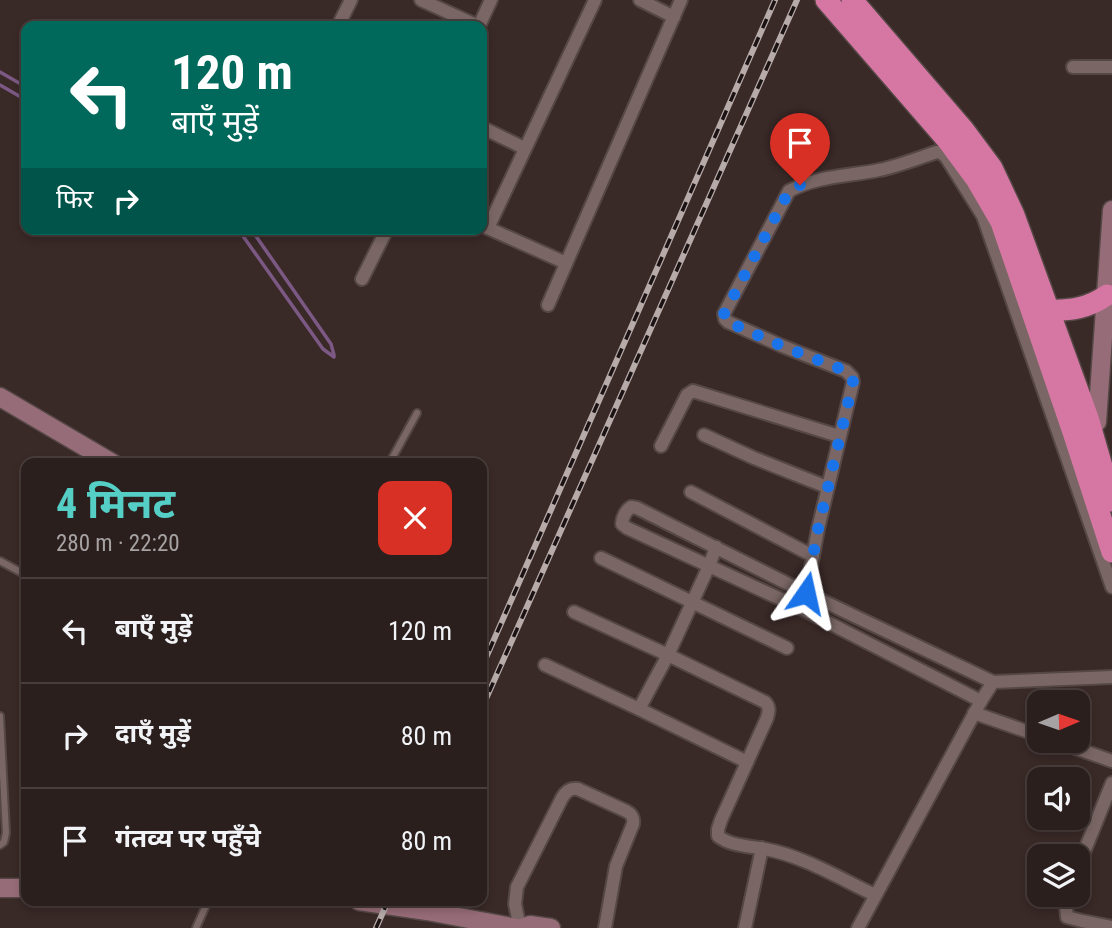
<!DOCTYPE html>
<html lang="hi">
<head>
<meta charset="utf-8">
<style>
	:root { --surface:#2b1f1d; --page:#332726; --text:#f1f3f6; --muted:#a6a2a4; --line:#473d3b; --accent:#55cec6 }
	body { margin:0; font-family:"Roboto Condensed","Noto Sans Devanagari",sans-serif; background:var(--page); color:var(--text); height:100vh; display:flex; flex-direction:column; font-size:26px; white-space:nowrap }
	* { box-sizing:border-box; margin:0 }
	p { font-size:23px; color:var(--muted) }
	.icon { flex:none; width:38px; height:38px; fill:none; stroke:currentColor; stroke-width:2; stroke-linecap:round; stroke-linejoin:round }
	.map { position:relative; flex:1; overflow:hidden }
	.sheet { position:absolute; left:21px; top:458px; width:466px; height:448px; display:flex; flex-direction:column; background:var(--surface); border-radius:14px; box-shadow:0 4px 10px #0003,0 0 0 2px var(--line) }
	.sheet>* { flex:none }
	.banner { position:absolute; left:21px; top:21px; width:466px; height:214px; border-radius:14px; box-shadow:0 4px 10px #0003,0 0 0 2px var(--line); background:#00695c; color:#fff; overflow:hidden }
	.needle { width:46px; rotate:88deg }
	.tools { position:absolute; left:1027px; top:690px; display:grid; gap:14px }
	.tools a { display:grid; place-items:center; width:63px; height:63px; border-radius:14px; background:var(--surface); box-shadow:0 4px 10px #0003,0 0 0 2px var(--line); font-size:35px }
	.pin { position:absolute; display:grid; place-items:center; width:60px; height:60px; color:#fff; margin:-72px -30px; border-radius:50% 50% 50% 0; rotate:-45deg; box-shadow:0 0 7px #0007 }
	.pin .icon { rotate:45deg }
	.me { position:absolute; width:77px; margin:-38px; rotate:11deg; stroke-linejoin:round; filter:drop-shadow(0 0 5px #0008) }
	.turn { display:flex; align-items:center; gap:24px; height:147px; padding:0 35px; font-size:32px }
	.turn .icon { width:91px; height:91px; stroke-width:2.5 }
	.turn b { display:block; font-size:49px; line-height:60px }
	.then { display:flex; align-items:center; height:66px; padding:0 35px; background:#0003; gap:14px; font-size:26px }
	.round { display:grid; place-items:center; flex:none; width:74px; height:74px; border-radius:14px; background:var(--page) }
	.overview { display:flex; align-items:center; justify-content:space-between; height:119px; padding:0 35px }
	h1 { font-size:42px; font-weight:700; line-height:52px; color:var(--accent) }
	ul { padding:0; list-style:none }
	li { display:flex; align-items:center; gap:21px; height:105px; padding:0 35px; border-top:2px solid var(--line) }
	li div { flex:1 }
	li b { display:block; font-size:26px }
	li em { font-style:normal }
	.map>svg:first-child { display:block }
	.lines { fill:none; stroke-linecap:round; stroke-linejoin:round }
	.stream { stroke:#7c5984; stroke-width:3.5 }
	.lane-casing { stroke:#544745; stroke-width:10 }
	.street-casing { stroke:#544745; stroke-width:16 }
	.secondary-casing { stroke:#544745; stroke-width:21 }
	.highway-casing { stroke:#544745; stroke-width:24 }
	.lane { stroke:#7a6765; stroke-width:6 }
	.street { stroke:#7a6765; stroke-width:12 }
	.secondary { stroke:#966c78; stroke-width:18 }
	.highway { stroke:#d677a3; stroke-width:21 }
	.rail-casing { stroke:#b7aba9; stroke-width:6 }
	.rail { stroke:#1b1313; stroke-width:3.5; stroke-dasharray:10; stroke-linecap:butt }
	.route { stroke:#1a73e8; stroke-width:12; stroke-dasharray:0 21.6 }
</style>
</head>
<body>
<div class="map">
<svg width="1112" height="928" viewBox="0 0 1112 928">
	<rect width="100%" height="100%" fill="#392927"/>
	<g class="lines">
		<g class="stream">
			<path d="M 0,72 L 26,87"/>
			<path d="M 0,85 L 26,100"/>
			<path d="M 238,229 L 323,349 L 334,357"/>
			<path d="M 251,229 L 331,344 L 334,355"/>
		</g>
		<defs>
			<g id="lane">
				<path d="M 389,464 L 417,413"/>
				<path d="M 0,561 L 26,575"/>
				<path d="M 0,716 L 6,833 L 4,842 L 0,845"/>
				<path d="M 196,928 L 208,901"/>
			</g>
			<g id="street">
				<path d="M 421,0 L 478,26"/>
				<path d="M 640,0 L 674,17"/>
				<path d="M 338,26 L 351,0"/>
				<path d="M 479,26 L 491,0"/>
				<path d="M 1073,67 L 1112,67"/>
				<path d="M 481,127 L 524,148"/>
				<path d="M 481,225 L 566,263"/>
				<path d="M 488,228 L 595,0"/>
				<path d="M 362,279 L 387,229"/>
				<path d="M 548,305 L 681,0"/>
				<path d="M 704,435 L 754,458 L 827,487"/>
				<path d="M 661,446 L 687,395 L 693,391 L 839,436"/>
				<path d="M 691,492 L 813,556"/>
				<path d="M 716,547 L 709,566 L 668,655 L 639,709 L 747,762"/>
				<path d="M 601,558 L 787,648"/>
				<path d="M 798,607 L 806,593 L 818,529 L 853,382 L 852,377 L 846,371 L 782,346 L 728,322 L 725,319 L 724,314 L 789,191 C 816,176 850,176 879,170 C 899,166 918,158 937,152 L 940,152 L 946,157 L 983,216 L 1112,587"/>
				<path d="M 574,612 L 668,655 L 765,702 C 770,707 769,711 767,718 L 721,820 L 718,829 L 718,836 C 730,846 750,846 765,849 C 803,856 839,878 875,895"/>
				<path d="M 545,665 L 639,709"/>
				<path d="M 981,701 L 798,607 L 627,528 L 622,524 C 622,518 626,510 631,507 L 637,508 L 806,593 L 993,682"/>
				<path d="M 974,713 L 1040,736"/>
				<path d="M 1053,740 L 1112,761"/>
				<path d="M 1078,867 L 1112,783"/>
				<path d="M 1069,894 L 1066,907 L 1067,917 L 1082,921 L 1112,927"/>
				<path d="M 520,928 L 515,904 L 517,887 L 562,798 C 566,791 570,788 578,789 L 626,811 C 632,814 634,817 633,824 L 616,866 L 605,928"/>
				<path d="M 745,928 L 762,848"/>
				<path d="M 858,928 L 981,701 L 993,682 L 1112,677"/>
			</g>
			<g id="secondary">
				<path d="M 0,397 L 114,464"/>
				<path d="M 1097,422 L 1112,210"/>
				<path d="M 0,888 L 26,888"/>
				<path d="M 359,901 L 427,911 L 517,928"/>
				<path d="M 522,928 L 530,925 L 551,928"/>
			</g>
			<g id="highway">
				<path d="M 826,0 L 948,141 L 976,179 L 1001,222 L 1073,432 L 1112,552"/>
				<path d="M 852,0 L 963,129 L 992,168 L 1014,215 L 1088,418 L 1112,501"/>
				<path d="M 1048,310 C 1070,311 1089,308 1107,295"/>
			</g>
		</defs>
		<use href="#lane" class="lane-casing"/>
		<use href="#street" class="street-casing"/>
		<use href="#secondary" class="secondary-casing"/>
		<use href="#highway" class="highway-casing"/>
		<use href="#lane" class="lane"/>
		<use href="#street" class="street"/>
		<use href="#secondary" class="secondary"/>
		<use href="#highway" class="highway"/>
		<defs>
			<g id="rail">
				<path d="M 481,669 L 775,0"/>
				<path d="M 481,710 L 797,0"/>
				<path d="M 376,928 L 388,901"/>
			</g>
		</defs>
		<use href="#rail" class="rail-casing"/>
		<use href="#rail" class="rail"/>
	</g>
	<g class="lines">
		<path class="route" d="M 800,185 L 789,191 L 724,314 L 724,319 L 728,322 L 782,346 L 846,371 L 852,377 L 853,382 L 818,529 L 806,593"/>
	</g>
</svg>
<div class="tools">
<a><svg class="needle" viewBox="-14 -14 28 28"><path d="M0-13l5 13h-10z" fill="#e53935"/><path d="M0 13l5-13h-10z" fill="#a6a2a4"/></svg></a>
<a><svg class="icon" aria-label="sound" viewBox="0 0 24 24"><path d="M4 9h4l5-4v14l-5-4H4zM17 9q2 3 0 6"/></svg></a>
<a><svg class="icon" aria-label="layers" viewBox="0 0 24 24"><path d="M12 4l9 5-9 5-9-5zM3 14l9 5 9-5"/></svg></a>
</div>
<div class="pin" style="left:800px;top:185px;background:#d93025"><svg class="icon" aria-label="arrive" viewBox="0 0 24 24"><path d="M6 21V4h12l-3 4 3 4H6"/></svg></div>
<svg class="me" style="left:806px;top:593px" viewBox="-20 -20 40 40"><path d="M0-17L14 15 0 8-14 15z" fill="#1a73e8" stroke="#fff" stroke-width="4"/></svg>
<div class="banner">
<div class="turn"><svg class="icon" aria-label="left" viewBox="0 0 24 24"><path d="M17 20v-9H6M10 6l-5 5 5 5"/></svg><div><b>120 m</b>बाएँ मुड़ें</div></div>
<div class="then">फिर<svg class="icon" aria-label="right" viewBox="0 0 24 24"><path d="M7 20v-9h11M14 6l5 5-5 5"/></svg></div>
</div>
<section class="sheet">
<div class="overview"><div><h1>4 मिनट</h1><p>280 m · 22:20</p></div><a class="round" style="background:#d93025;color:#fff"><svg class="icon" aria-label="close" viewBox="0 0 24 24"><path d="M6 6l12 12M18 6L6 18"/></svg></a></div>
<ul>
<li><svg class="icon" aria-label="left" viewBox="0 0 24 24"><path d="M17 20v-9H6M10 6l-5 5 5 5"/></svg><div><b>बाएँ मुड़ें</b></div><em>120 m</em></li>
<li><svg class="icon" aria-label="right" viewBox="0 0 24 24"><path d="M7 20v-9h11M14 6l5 5-5 5"/></svg><div><b>दाएँ मुड़ें</b></div><em>80 m</em></li>
<li><svg class="icon" aria-label="arrive" viewBox="0 0 24 24"><path d="M6 21V4h12l-3 4 3 4H6"/></svg><div><b>गंतव्य पर पहुँचे</b></div><em>80 m</em></li>
</ul>
</section>
</div>
</body>
</html>
